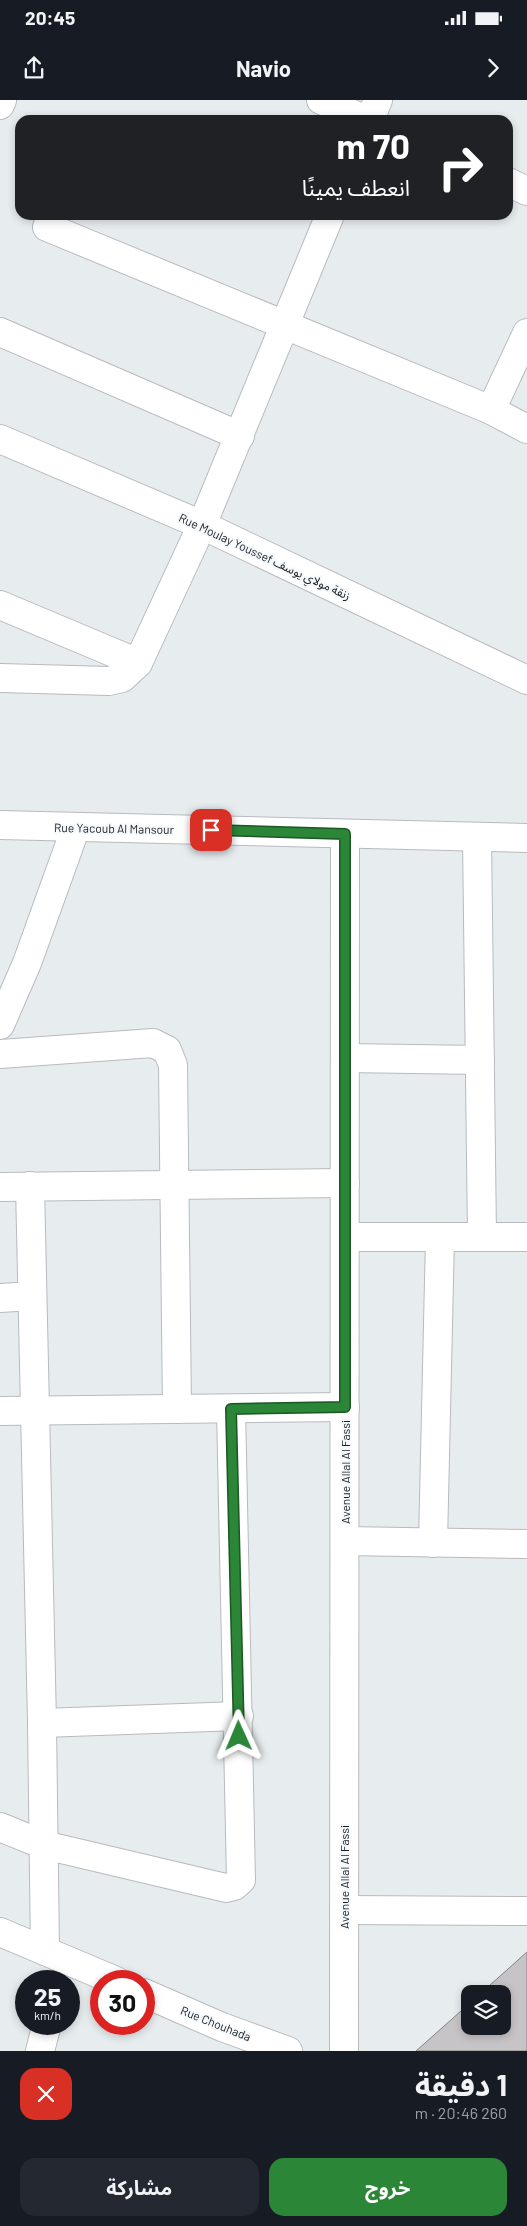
<!DOCTYPE html>
<html lang="ar">
<head>
<meta charset="utf-8">
<style>
	:root { --surface:#171b24; --page:#242831; --text:#f1f3f6; --muted:#9ea1a6; --accent:#2b8637 }
	body { margin:0; font-family:Barlow,"Noto Sans Arabic",sans-serif; background:var(--page); color:var(--text); direction:rtl; height:100vh; display:flex; flex-direction:column; font-size:19px; white-space:nowrap }
	* { box-sizing:border-box; margin:0 }
	p { font-size:16px; color:var(--muted) }
	.icon { flex:none; width:28px; height:28px; fill:none; stroke:currentColor; stroke-width:2; stroke-linecap:round; stroke-linejoin:round }
	.map { position:relative; height:1951px; overflow:hidden; direction:ltr }
	.sheet { display:flex; flex-direction:column; background:var(--surface); flex:1 }
	.sheet>* { flex:none }
	.top-card { position:absolute; left:15px; top:15px; width:498px; height:105px; border-radius:15px; box-shadow:0 2px 8px #0003; direction:rtl; background:#202124; color:#fff; overflow:hidden }
	.buttons { position:absolute; left:461px; top:1885px; display:grid; gap:10px }
	.buttons a { display:grid; place-items:center; width:50px; height:50px; border-radius:10px; background:var(--surface); box-shadow:0 2px 8px #0003; font-size:25px }
	.speed { position:absolute; left:15px; top:1870px; display:flex; gap:10px; font-size:25px; font-weight:700; text-align:center }
	.speed>* { display:grid; place-content:center; width:65px; height:65px; border-radius:50%; background:var(--surface); box-shadow:0 2px 8px #0003; line-height:1 }
	.speed small { font-size:12px; font-weight:400 }
	.speed .limit { border:8px solid #d22; background:#fff; color:#111 }
	.pin { position:absolute; display:grid; place-items:center; width:42px; height:42px; color:#fff; margin:-21px; border-radius:10px; box-shadow:0 2px 8px #0006 }
	.me { position:absolute; width:55px; margin:-28px; rotate:359deg; stroke-linejoin:round; filter:drop-shadow(0 0 4px #0008) }
	.turn { display:flex; align-items:center; gap:18px; height:105px; padding:0 20px; font-size:22px }
	.turn .icon { width:65px; height:65px; stroke-width:2.5 }
	.turn b { display:block; font-size:35px; line-height:42px }
	.round { display:grid; place-items:center; flex:none; width:52px; height:52px; border-radius:15px; background:var(--page) }
	.head { display:flex; align-items:center; justify-content:space-between; height:85px; padding:0 20px }
	h1 { font-size:30px; font-weight:700; line-height:38px }
	.primary-button { display:flex; gap:10px; margin-top:auto; padding:10px 20px }
	.primary-button a { flex:1; height:58px; border-radius:15px; background:var(--accent); color:#fff; font-size:20px; font-weight:700; line-height:58px; text-align:center }
	.primary-button a+a { background:var(--page); color:var(--text) }
	.status { display:flex; justify-content:space-between; align-items:center; height:35px; padding:0 25px; background:var(--surface); direction:ltr }
	.status svg { height:14px; fill:currentColor }
	header { display:flex; justify-content:space-between; align-items:center; height:65px; padding:0 20px; background:var(--surface); font-size:22px; font-weight:700 }
	.map>svg:first-child { display:block }
	.building { fill:#c7c4c7; stroke:#848184 }
	.lines { fill:none; stroke-linecap:round; stroke-linejoin:round }
	.minor-casing { stroke:#b7bbbf; stroke-width:30 }
	.minor { stroke:#fff; stroke-width:28 }
	.route-casing { stroke:#1c5724; stroke-width:12 }
	.route { stroke:#2b8637; stroke-width:9 }
	.labels { text-anchor:middle; dominant-baseline:central; stroke-width:4; stroke-linejoin:round; paint-order:stroke }
	.street-label { font-size:12px; fill:#1d1e1f; stroke:#f4f9fd }
</style>
</head>
<body>
<div class="status"><b>20:45</b><svg viewBox="0 0 49 12"><path d="M0 12V9h3v3zM5 12V6h3v6zM10 12V3h3v9zM15 12V0h3v12zM26 1h20v11H26zM47 4h2v5h-2z"/></svg></div>
<header><svg class="icon" aria-label="forward" viewBox="0 0 24 24"><path d="M9 5l7 7-7 7"/></svg>Navio<svg class="icon" aria-label="share" viewBox="0 0 24 24"><path d="M12 15V3M7 8l5-5 5 5M5 13v7h14v-7"/></svg></header>
<div class="map">
<svg width="527" height="1951" viewBox="0 0 527 1951">
	<rect width="100%" height="100%" fill="#e7ecef"/>
	<path class="building" d="M 527,1852 L 527,1951 L 416,1951 L 470,1903 L 470,1926 L 502,1926 L 502,1894 L 480,1894 Z"/>
	<g class="lines">
		<defs>
			<g id="minor">
				<path d="M 321,0 L 366,20"/>
				<path d="M 0,5 L 2,0"/>
				<path d="M 370,20 L 378,0"/>
				<path d="M 508,82 L 527,91"/>
				<path d="M 47,127 L 491,310 L 527,329"/>
				<path d="M 0,232 L 240,336"/>
				<path d="M 491,310 L 527,233"/>
				<path d="M 0,339 L 202,425 L 527,580"/>
				<path d="M 0,505 L 138,563"/>
				<path d="M 0,578 L 109,581 L 122,578 L 138,563 L 202,425 L 330,115"/>
				<path d="M 0,725 L 527,738"/>
				<path d="M 477,737 L 482,1137"/>
				<path d="M 0,925 L 27,863 L 76,727"/>
				<path d="M 0,954 L 153,943 L 167,950 L 173,965 L 177,1309"/>
				<path d="M 345,958 L 480,960"/>
				<path d="M 30,1086 L 42,1623 L 45,1851"/>
				<path d="M 0,1087 L 345,1083"/>
				<path d="M 345,1137 L 527,1137"/>
				<path d="M 0,1198 L 32,1196"/>
				<path d="M 0,1311 L 345,1307"/>
				<path d="M 345,1441 L 527,1444"/>
				<path d="M 433,1443 L 440,1137"/>
				<path d="M 42,1623 L 239,1616"/>
				<path d="M 0,1727 L 44,1745 L 226,1788 L 234,1786 L 241,1780 L 231,1309"/>
				<path d="M 344,1810 L 527,1811"/>
				<path d="M 0,1832 L 116,1881"/>
				<path d="M 144,1893 L 222,1927 L 288,1951"/>
				<path d="M 40,1951 L 47,1924"/>
				<path d="M 344,1951 L 345,734"/>
			</g>
		</defs>
		<use href="#minor" class="minor-casing"/>
		<use href="#minor" class="minor"/>
	</g>
	<g class="lines">
		<defs>
			<path id="route" d="M 211,730 L 345,734 L 345,1307 L 231,1309 L 239,1636"/>
		</defs>
		<use href="#route" class="route-casing"/>
		<use href="#route" class="route"/>
	</g>
	<g class="labels">
		<g class="street-label">
			<text transform="translate(265 456) rotate(25)">Rue Moulay Youssef زنقة مولاي يوسف</text>
			<text transform="translate(114 728) rotate(1)">Rue Yacoub Al Mansour</text>
			<text transform="translate(345 1372) rotate(-90)">Avenue Allal Al Fassi</text>
			<text transform="translate(344 1777) rotate(-90)">Avenue Allal Al Fassi</text>
			<text transform="translate(216 1923) rotate(22)">Rue Chouhada</text>
		</g>
	</g>
</svg>
<div class="buttons">
<a><svg class="icon" aria-label="layers" viewBox="0 0 24 24"><path d="M12 4l9 5-9 5-9-5zM3 14l9 5 9-5"/></svg></a>
</div>
<div class="speed"><div>25<small>km/h</small></div><div class="limit">30</div></div>
<div class="pin" style="left:211px;top:730px;background:#d93025"><svg class="icon" aria-label="arrive" viewBox="0 0 24 24"><path d="M6 21V4h12l-3 4 3 4H6"/></svg></div>
<svg class="me" style="left:239px;top:1636px" viewBox="-20 -20 40 40"><path d="M0-17L14 15 0 8-14 15z" fill="#2b8637" stroke="#fff" stroke-width="4"/></svg>
<div class="top-card">
<div class="turn"><svg class="icon" aria-label="right" viewBox="0 0 24 24"><path d="M7 20v-9h11M14 6l5 5-5 5"/></svg><div><b>70 m</b>انعطف يمينًا</div></div>
</div>
</div>
<section class="sheet">
<div class="head"><div><h1>1 دقيقة</h1><p>260 m · 20:46</p></div><a class="round" style="background:#d93025;color:#fff"><svg class="icon" aria-label="close" viewBox="0 0 24 24"><path d="M6 6l12 12M18 6L6 18"/></svg></a></div>
<div class="primary-button"><a>خروج</a><a>مشاركة</a></div>
</section>
</body>
</html>
